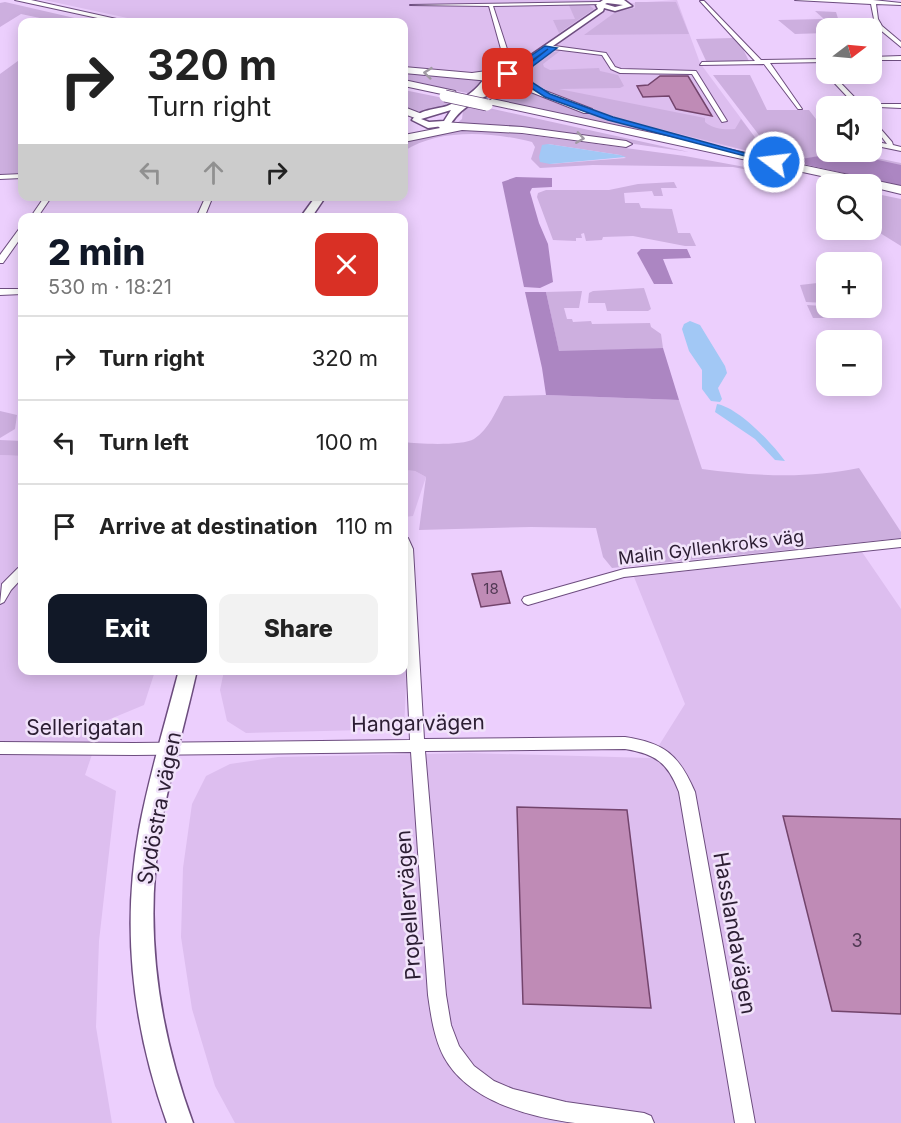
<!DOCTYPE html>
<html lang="en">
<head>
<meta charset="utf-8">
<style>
	:root { --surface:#fff; --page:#f2f2f2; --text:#222; --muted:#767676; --line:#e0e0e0; --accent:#111827 }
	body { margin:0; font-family:Inter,sans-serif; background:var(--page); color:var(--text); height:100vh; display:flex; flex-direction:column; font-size:22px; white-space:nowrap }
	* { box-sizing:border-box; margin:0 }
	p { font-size:20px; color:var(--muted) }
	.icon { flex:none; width:33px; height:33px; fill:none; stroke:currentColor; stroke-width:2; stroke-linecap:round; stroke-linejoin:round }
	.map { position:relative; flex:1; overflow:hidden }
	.drawer { position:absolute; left:18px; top:213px; width:390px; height:462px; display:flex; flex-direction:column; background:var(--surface); border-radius:12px; box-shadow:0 3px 15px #0003 }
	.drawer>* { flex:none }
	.guide { position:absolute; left:18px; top:18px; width:390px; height:183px; border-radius:12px; box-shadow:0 3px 15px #0003; background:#fff; color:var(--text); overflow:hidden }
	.needle { width:39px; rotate:74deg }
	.buttons { position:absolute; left:816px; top:18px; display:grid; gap:12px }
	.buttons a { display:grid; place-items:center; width:66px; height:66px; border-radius:12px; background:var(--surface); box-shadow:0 3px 15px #0003; font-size:30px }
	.pin { position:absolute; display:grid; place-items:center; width:51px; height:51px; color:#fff; margin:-26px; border-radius:12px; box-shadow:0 3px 9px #0006 }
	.me { position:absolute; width:66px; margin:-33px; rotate:285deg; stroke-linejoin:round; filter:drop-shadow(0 0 4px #0008) }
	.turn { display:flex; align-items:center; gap:21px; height:126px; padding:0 30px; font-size:27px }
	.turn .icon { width:78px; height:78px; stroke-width:2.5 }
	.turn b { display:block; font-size:42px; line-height:51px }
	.lanes { display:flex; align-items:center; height:57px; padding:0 30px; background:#0003; justify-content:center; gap:30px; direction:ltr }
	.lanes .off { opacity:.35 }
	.round { display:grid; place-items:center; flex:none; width:63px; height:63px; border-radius:12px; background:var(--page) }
	.head { display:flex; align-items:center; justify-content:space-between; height:102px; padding:0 30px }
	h1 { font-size:36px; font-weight:800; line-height:45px; color:var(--accent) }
	.cta { display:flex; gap:12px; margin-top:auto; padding:12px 30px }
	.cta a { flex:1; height:69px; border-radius:12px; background:var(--accent); color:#fff; font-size:24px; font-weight:800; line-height:69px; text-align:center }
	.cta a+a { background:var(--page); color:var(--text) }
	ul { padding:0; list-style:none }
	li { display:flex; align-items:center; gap:18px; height:84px; padding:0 30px; border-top:2px solid var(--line) }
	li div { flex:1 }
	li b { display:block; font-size:22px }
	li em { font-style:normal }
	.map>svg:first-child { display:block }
	.built { fill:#ddbeef }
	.green { fill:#cdafdf; fill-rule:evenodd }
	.forest { fill:#ac86c2 }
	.water { fill:#a2c8f5 }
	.building { fill:#bf8bb6; stroke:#73446c; stroke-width:1.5 }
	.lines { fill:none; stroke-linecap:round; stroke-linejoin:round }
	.minor-casing { stroke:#6d4d7f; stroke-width:2 }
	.secondary-casing { stroke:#6d4d7f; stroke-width:3 }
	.motorway-casing { stroke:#6d4d7f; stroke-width:2 }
	.minor { fill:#fff; fill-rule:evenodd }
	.secondary { fill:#fff; fill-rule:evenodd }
	.motorway { fill:#fff; fill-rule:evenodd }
	.motorway-bridge-casing { stroke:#6d4d7f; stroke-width:13; stroke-linecap:butt }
	.motorway-bridge { stroke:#fff; stroke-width:11 }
	.oneway { stroke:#a09aa3 }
	.route { fill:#1a73e8; stroke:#114b97; stroke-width:1.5 }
	.labels { text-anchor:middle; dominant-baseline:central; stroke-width:5; stroke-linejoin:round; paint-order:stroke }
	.number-label { font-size:15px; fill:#513954 }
	.street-label { font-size:18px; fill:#2c1e33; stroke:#f1e3fa }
	.near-number-label { font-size:18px; fill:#513954 }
	.near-street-label { font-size:21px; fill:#2c1e33; stroke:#f1e3fa }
</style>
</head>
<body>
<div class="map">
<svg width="901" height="1123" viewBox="0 0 901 1123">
	<rect width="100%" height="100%" fill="#eccffd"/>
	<g class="built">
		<path d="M 44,0 L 620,0 L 616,4 L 677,0 L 700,63 L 768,155 L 404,79 L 404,22 L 146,22 Z"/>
		<path d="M 0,455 L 22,456 L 22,670 L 155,671 L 144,705 L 103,722 L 85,775 L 116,791 L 99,941 L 96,1027 L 112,1123 L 0,1123 Z"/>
		<path d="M 404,470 L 415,471 L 426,477 L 413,516 L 404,517 Z"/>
		<path d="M 862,552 L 901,609 L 901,1123 L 235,1123 L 215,1086 L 192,1009 L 181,937 L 183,868 L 192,804 L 206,776 L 230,764 L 278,757 L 469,753 L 651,758 L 685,704 L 634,577 Z"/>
		<path d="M 404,632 L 406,687 L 404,729 L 246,733 L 227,721 L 220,690 L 224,671 L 404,670 Z"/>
	</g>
	<g class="green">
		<path d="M 5,2 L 92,22 L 59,22 L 21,14 L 0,27 L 0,3 Z"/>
		<path d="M 635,2 L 676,2 L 689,34 L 584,35 L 617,11 L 635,8 Z"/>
		<path d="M 568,3 L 589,5 L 594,9 L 559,33 L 553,20 L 575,19 Z"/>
		<path d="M 815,11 L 836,12 L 841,28 L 826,28 L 826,33 L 795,34 L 778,20 L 824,19 Z"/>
		<path d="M 733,38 L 742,47 L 749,61 L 707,63 L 696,39 Z"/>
		<path d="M 560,51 L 543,64 L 544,67 L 550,70 L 599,68 L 600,71 L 618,75 L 624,86 L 620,88 L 559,89 L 705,118 L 705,122 C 713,129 725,130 735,129 L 741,119 L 769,156 L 624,120 L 556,96 L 531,81 L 530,75 C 532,65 549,51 560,51 Z"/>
		<path d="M 22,58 L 22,173 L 0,174 L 0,74 Z"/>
		<path d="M 404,72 L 482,79 L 477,92 L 467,93 L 404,81 Z"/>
		<path d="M 713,75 L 750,75 L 767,110 L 809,110 L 826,132 L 826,152 L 840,152 L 795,161 L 847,152 L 901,163 L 901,185 L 782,159 L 762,139 Z"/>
		<path d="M 517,86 L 572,108 L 695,143 L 488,98 L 489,92 Z"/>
		<path d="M 404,90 L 453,100 C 443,112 422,114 404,109 Z"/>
		<path d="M 475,105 L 689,152 L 600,139 L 457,123 L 462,119 L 463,110 Z"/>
		<path d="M 469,130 L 499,131 L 685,156 L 783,174 L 791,182 L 769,174 L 733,167 L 593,165 L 540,168 L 531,159 L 535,147 L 532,142 C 492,132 440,128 404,151 L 404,142 C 424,132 447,131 469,130 ZM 548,144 L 620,155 L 626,158 L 550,164 Z"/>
		<path d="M 674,182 L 677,188 L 661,188 L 663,196 L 654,196 L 652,191 L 624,193 L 625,203 L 639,203 L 641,208 L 672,209 L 678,233 L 690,233 L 696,246 L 685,246 L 633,236 L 603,237 L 602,240 L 586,241 L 584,233 L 581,234 L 582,238 L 576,238 L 576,241 L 553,240 L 537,197 L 538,193 L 546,190 L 609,190 L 638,184 Z"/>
		<path d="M 872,193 L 901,199 L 901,246 L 872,228 Z"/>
		<path d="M 826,282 L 826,303 L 806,302 L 800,285 Z"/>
		<path d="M 644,288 L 651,309 L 648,311 L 607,311 L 605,303 L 588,303 L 589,293 L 593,291 Z"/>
		<path d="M 582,291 L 579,308 L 564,308 L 567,319 L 572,319 L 573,322 L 591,321 L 592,324 L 650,323 L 651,327 L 661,334 L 663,348 L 559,352 L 546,292 Z"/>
		<path d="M 807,305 L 853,308 L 859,318 L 813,318 Z"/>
		<path d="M 546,395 L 679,400 L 702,469 C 755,476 807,479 859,468 L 901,532 L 901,538 L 612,568 L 603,557 L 596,528 L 531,527 L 419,530 L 426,477 L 415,471 L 404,470 L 404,442 C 418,444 463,446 474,439 C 489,429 496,411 504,396 Z"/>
		<path d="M 0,411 L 17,415 L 15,429 L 0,438 Z"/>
		<path d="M 0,440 L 22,441 L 22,456 L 0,455 Z"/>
	</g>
	<g class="forest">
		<path d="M 842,152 L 901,165 L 901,186 L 790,161 Z"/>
		<path d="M 516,177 L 552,178 L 552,187 L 532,188 L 530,192 L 539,223 L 548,244 L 553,282 L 540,288 L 524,287 L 502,182 Z"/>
		<path d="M 641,249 L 687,249 L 691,258 L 663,259 L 673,284 L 654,284 L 637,253 Z"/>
		<path d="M 525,292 L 546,292 L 559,351 L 663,348 L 679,400 L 546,395 L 542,368 Z"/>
	</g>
	<g class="water">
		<path d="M 548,144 L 620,155 L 626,157 L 550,164 L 540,162 L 539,157 L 542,145 Z"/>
		<path d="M 690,321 L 700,325 L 725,366 L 727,373 L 718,388 L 722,399 L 720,402 L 711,401 L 702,389 L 702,370 L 689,351 L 682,329 L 684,324 Z"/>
		<path d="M 717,404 C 739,408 772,443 785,461 L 775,460 L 755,439 L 715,412 Z"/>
	</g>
	<g class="building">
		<path d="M 660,76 L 688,76 L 712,116 L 676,109 L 669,96 L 643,97 L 637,86 L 648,85 Z"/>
		<path d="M 501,571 L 510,603 L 481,607 L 472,574 Z"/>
		<path d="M 517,807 L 627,810 L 651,1008 L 523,1004 Z"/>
		<path d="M 783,816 L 901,819 L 901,1014 L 832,1011 Z"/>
	</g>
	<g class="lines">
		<defs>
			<g id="minor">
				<path d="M 795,0 L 873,0 L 901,3 L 901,5 L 876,4 L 878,19 L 882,26 L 901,42 L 901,47 L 878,28 L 874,19 L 871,4 Z"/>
				<path d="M 700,1 L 704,1 L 761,60 L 826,59 L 826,62 L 770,63 L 802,109 L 798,109 L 764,64 L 700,65 L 702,62 L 755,61 Z"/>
				<path d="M 600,2 L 602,4 L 493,6 L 507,49 L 504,51 L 501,49 L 489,6 L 410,5 Z"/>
				<path d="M 547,45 L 606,53 L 615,67 L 621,69 L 696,71 L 727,121 L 722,122 L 692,74 L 620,73 L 611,69 L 602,55 L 545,48 Z"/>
				<path d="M 901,56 L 901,60 L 872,60 L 872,57 Z"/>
				<path d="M 826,74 L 832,74 L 861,104 L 901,104 L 901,108 L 856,106 Z"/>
				<path d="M 872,119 L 892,142 L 893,145 L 901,147 L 901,151 L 872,145 L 872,141 L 887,144 L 872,124 Z"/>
				<path d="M 22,174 L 22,178 L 0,179 L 0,175 Z"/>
				<path d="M 45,196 L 52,196 L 37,218 L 30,218 Z"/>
				<path d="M 206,196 L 213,196 L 204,218 L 196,218 Z"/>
				<path d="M 19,229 L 22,229 L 22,236 L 3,263 L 0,263 L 0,255 Z"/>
				<path d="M 0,289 L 22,289 L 22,294 L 0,295 Z"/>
				<path d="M 404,537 L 408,538 L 413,549 L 424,739 L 625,737 C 665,743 679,755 695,792 L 755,1123 L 735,1123 L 679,792 C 668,763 656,754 625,749 L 425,751 L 446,995 L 451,1025 L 459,1046 L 474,1066 L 494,1081 L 513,1089 L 566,1102 L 644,1113 L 651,1116 L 654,1123 C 628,1123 601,1123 575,1123 C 529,1117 468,1101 444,1057 C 434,1038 431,1016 428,995 L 411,752 L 134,755 L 0,754 L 0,742 L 134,743 L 410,740 L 404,611 Z"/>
				<path d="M 901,539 L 901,547 L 624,577 L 528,605 L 524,603 L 522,600 L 524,597 L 624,569 Z"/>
				<path d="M 22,567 L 22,578 L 11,590 L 4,602 L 0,604 L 2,584 L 18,568 Z"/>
			</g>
			<g id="secondary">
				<path d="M 603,0 L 624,0 L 632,6 L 615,11 L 604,8 L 603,11 L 510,76 L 517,77 L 520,85 C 493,93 465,100 450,125 L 428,128 L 412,120 C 420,109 434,110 447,106 C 462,100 477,91 485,77 L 502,75 L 598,9 L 596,5 ZM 607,3 L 623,5 L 615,7 L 605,4 ZM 504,79 L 512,82 L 486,90 L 491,81 ZM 451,110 L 444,121 L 429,122 L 421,119 Z"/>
				<path d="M 316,196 L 326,196 L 311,218 L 300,218 Z"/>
				<path d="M 179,670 L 197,670 C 185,724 169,777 160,831 C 144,931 158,1028 193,1123 L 167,1123 C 133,1028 121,930 139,830 C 149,776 165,724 179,670 Z"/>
			</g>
			<g id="motorway">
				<path d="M 15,0 L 31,0 L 130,22 L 116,22 Z"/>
				<path d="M 521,62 L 526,65 L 524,67 L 494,76 L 493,80 L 490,81 L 404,73 L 404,67 L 472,73 L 501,69 Z"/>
				<path d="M 404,80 L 455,91 L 456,93 L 451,96 L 404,86 Z"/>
				<path d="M 517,80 L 592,109 L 593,111 L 592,113 L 584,113 L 513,85 L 512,83 Z"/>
				<path d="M 492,99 L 901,186 L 901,194 L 872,187 L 872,184 L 858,184 L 488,104 L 487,102 Z"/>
				<path d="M 404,107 L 422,114 L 423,116 L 418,119 L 404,114 Z"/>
				<path d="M 442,122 L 522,127 L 626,141 L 632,144 L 626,147 L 522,133 L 462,130 L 404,142 L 404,135 L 440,128 L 437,125 Z"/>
			</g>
		</defs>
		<use href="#minor" class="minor-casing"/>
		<use href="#secondary" class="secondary-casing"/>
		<use href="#motorway" class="motorway-casing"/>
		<use href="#minor" class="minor"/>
		<use href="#secondary" class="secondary"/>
		<use href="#motorway" class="motorway"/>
		<defs>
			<path id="motorway-bridge" d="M 445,96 L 487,105"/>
		</defs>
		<use href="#motorway-bridge" class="motorway-bridge-casing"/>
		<use href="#motorway-bridge" class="motorway-bridge"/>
	</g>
	<defs><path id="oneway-chevron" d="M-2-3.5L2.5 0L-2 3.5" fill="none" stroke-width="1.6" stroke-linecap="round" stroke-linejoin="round" transform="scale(1.5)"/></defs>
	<g class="oneway">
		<use href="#oneway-chevron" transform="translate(428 73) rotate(-174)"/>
		<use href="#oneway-chevron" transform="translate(580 138) rotate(8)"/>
	</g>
	<path class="route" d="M 545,46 L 557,48 L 533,66 L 529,75 L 533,83 L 550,94 L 613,117 L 778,162 L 772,163 L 608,120 L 545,97 L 528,86 L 523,75 L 529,64 L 548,49 L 510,76 L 506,76 L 506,73 Z"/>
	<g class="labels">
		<g class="number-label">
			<text x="491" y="588">18</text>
		</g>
		<g class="street-label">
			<text transform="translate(711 547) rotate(-7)">Malin Gyllenkroks väg</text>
		</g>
		<g class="near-number-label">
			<text x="857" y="940">3</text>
		</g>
		<g class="near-street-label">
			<text transform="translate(418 723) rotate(-1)">Hangarvägen</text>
			<text x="85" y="727">Sellerigatan</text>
			<text transform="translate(159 808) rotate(-79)">Sydöstra vägen</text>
			<text transform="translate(408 905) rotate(-94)">Propellervägen</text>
			<text transform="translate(735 933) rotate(80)">Hasslandavägen</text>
		</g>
	</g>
</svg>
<div class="buttons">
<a><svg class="needle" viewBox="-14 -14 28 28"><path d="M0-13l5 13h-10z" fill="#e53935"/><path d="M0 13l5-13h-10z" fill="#767676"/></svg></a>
<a><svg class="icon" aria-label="sound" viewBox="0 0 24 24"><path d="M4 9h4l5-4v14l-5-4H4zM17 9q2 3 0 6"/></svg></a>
<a><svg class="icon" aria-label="search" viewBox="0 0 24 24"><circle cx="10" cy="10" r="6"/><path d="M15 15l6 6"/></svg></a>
<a>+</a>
<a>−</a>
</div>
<div class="pin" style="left:508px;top:74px;background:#d93025"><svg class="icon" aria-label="arrive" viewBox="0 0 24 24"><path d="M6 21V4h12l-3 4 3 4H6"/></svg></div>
<svg class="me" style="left:774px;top:162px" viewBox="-20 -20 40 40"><circle r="17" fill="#1a73e8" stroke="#fff" stroke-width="3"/><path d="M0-11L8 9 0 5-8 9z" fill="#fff"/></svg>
<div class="guide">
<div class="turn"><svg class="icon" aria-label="right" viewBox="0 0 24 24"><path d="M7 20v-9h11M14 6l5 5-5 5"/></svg><div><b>320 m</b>Turn right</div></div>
<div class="lanes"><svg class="icon off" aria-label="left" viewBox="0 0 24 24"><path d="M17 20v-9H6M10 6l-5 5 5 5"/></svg><svg class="icon off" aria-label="ahead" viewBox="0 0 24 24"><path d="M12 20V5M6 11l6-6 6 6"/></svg><svg class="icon" aria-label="right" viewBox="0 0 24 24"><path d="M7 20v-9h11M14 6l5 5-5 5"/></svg></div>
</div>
<section class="drawer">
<div class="head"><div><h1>2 min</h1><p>530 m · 18:21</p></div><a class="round" style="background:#d93025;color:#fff"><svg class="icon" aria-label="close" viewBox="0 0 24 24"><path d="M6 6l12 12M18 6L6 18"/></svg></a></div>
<ul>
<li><svg class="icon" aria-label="right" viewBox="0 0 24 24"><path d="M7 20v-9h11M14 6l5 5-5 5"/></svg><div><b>Turn right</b></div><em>320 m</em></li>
<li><svg class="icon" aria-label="left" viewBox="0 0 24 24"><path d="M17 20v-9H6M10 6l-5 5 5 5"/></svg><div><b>Turn left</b></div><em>100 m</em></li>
<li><svg class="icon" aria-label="arrive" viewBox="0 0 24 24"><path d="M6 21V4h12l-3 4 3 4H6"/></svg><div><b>Arrive at destination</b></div><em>110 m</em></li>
</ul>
<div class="cta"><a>Exit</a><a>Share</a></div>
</section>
</div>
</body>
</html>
